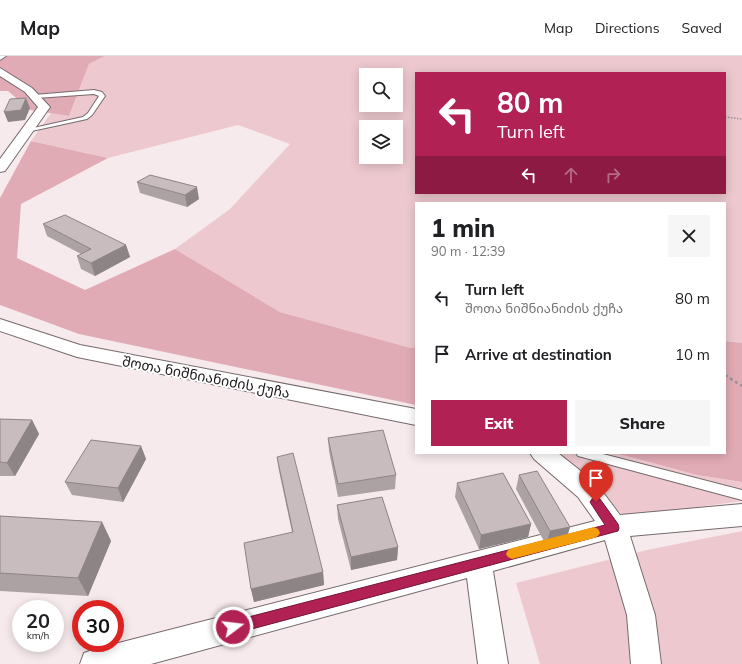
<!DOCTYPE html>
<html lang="en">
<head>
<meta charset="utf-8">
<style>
	:root { --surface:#fff; --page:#f6f6f6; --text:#202124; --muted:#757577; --line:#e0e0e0; --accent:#b12154 }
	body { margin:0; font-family:Mulish,"Noto Sans Georgian",sans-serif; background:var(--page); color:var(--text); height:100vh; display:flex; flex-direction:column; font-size:15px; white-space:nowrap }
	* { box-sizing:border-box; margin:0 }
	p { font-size:13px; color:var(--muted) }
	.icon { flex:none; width:22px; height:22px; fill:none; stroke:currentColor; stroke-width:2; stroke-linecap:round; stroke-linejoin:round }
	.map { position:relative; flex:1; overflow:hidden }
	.side { position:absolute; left:415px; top:146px; width:311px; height:252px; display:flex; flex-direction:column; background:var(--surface); border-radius:0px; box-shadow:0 2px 10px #0003 }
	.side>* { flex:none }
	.guide { position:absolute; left:415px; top:16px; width:311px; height:122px; border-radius:0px; box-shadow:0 2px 10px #0003; background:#b12154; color:#fff; overflow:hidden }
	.fabs { position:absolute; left:359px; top:12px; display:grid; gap:8px }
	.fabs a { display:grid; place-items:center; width:44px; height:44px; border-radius:0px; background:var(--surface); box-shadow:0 2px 10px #0003; font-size:20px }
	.speed { position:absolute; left:12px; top:544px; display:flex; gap:8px; font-size:20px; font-weight:700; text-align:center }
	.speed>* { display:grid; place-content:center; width:52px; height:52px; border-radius:50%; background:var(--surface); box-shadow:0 2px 10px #0003; line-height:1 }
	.speed small { font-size:10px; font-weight:400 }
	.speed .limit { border:6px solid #d22; background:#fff; color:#111 }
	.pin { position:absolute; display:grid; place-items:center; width:34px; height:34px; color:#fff; margin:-41px -17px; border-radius:50% 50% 50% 0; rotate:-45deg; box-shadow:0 0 4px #0007 }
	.pin .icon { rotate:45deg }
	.me { position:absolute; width:44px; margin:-22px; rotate:75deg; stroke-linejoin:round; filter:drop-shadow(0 0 3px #0008) }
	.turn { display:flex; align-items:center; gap:14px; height:84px; padding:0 16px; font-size:18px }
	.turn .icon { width:52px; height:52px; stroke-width:2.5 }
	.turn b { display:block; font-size:28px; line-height:34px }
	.lanes { display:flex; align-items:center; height:38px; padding:0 16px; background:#0003; justify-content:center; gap:20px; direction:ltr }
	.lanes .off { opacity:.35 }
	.round { display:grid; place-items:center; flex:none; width:42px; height:42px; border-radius:0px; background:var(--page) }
	.headline { display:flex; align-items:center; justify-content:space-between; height:68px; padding:0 16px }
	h1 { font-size:24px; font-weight:800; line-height:30px }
	.cta { display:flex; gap:8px; margin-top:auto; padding:8px 16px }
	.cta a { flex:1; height:46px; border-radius:0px; background:var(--accent); color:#fff; font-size:16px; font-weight:800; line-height:46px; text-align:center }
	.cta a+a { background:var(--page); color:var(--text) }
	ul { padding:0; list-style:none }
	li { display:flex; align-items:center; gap:12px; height:56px; padding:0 16px }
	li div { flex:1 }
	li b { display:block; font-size:15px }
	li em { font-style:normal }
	header { display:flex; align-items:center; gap:24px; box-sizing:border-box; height:56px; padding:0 20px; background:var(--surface); border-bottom:1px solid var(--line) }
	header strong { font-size:19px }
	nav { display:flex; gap:22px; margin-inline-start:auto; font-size:14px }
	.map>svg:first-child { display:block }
	.green { fill:#edc9cf; fill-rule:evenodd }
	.forest { fill:#e1abb5 }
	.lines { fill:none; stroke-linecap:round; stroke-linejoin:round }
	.service-casing { stroke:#756a6c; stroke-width:2 }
	.minor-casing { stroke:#756a6c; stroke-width:2 }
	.path-far1 { stroke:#9c9294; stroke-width:1.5; stroke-dasharray:1.5 1.5; stroke-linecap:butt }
	.path { stroke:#9c9294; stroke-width:2.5; stroke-dasharray:3 3; stroke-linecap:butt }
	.service { fill:#fff; fill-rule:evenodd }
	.minor { fill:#fff; fill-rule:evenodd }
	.wall { fill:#ada2a3 }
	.shaded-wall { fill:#8d8485 }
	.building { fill:#c9bcbe; stroke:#8d8485 }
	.route { fill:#b12154; stroke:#731537 }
	.slow { fill:#f59e0b }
	.labels { text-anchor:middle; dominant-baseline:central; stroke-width:4; stroke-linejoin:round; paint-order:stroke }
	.street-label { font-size:14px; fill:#1d1819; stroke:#fff }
</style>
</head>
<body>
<header>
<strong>Map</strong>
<nav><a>Map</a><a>Directions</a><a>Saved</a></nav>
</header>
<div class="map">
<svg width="742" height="608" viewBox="0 0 742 608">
	<rect width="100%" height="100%" fill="#f7eaec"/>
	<g class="green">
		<path d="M 105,0 L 742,0 L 742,287 L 725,285 L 725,147 L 416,147 L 416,291 L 411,292 L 280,256 L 175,193 L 230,153 L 290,88 L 238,69 L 108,102 L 31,85 L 51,57 L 69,60 L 89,8 ZM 416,17 L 725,17 L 725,137 L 416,137 ZM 366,19 L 396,19 L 396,49 L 366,49 ZM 366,71 L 396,71 L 396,101 L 366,101 Z"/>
		<path d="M 554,397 L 615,397 L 697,419 L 742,426 L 742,445 L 625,461 L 581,417 Z"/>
		<path d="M 742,475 L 742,608 L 540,608 L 516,527 L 647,494 Z"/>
	</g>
	<g class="forest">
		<path d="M 0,0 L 105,0 L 89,8 L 69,60 L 30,54 L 8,35 L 0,35 Z"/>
		<path d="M 31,85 L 108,102 L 21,148 L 17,202 L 85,234 L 175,193 L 280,256 L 411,292 L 416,291 L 416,349 L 79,278 L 0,249 L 0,142 Z"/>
		<path d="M 725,285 L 742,287 L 742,426 L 697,419 L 615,397 L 725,397 Z"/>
	</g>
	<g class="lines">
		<defs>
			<g id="service">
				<path d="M 94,34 L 102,36 L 105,40 L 92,59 L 87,63 L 27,76 L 24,74 L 83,61 L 88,57 L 99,40 L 94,38 L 36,42 L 33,40 L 34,39 Z"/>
				<path d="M 576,397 L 599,397 L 742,434 L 742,444 L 582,401 L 578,400 Z"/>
			</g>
			<g id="minor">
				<path d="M 0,0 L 6,0 L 0,4 Z"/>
				<path d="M 0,12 L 32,32 L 50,51 L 5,115 L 0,116 L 0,103 L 38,51 L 25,36 L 0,20 Z"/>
				<path d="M 0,263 L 80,289 L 416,353 L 416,369 L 77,301 L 0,275 Z"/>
				<path d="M 530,397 L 558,397 L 596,427 L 620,459 L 742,448 L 742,470 L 630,480 L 655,559 L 661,608 L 631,608 L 627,559 L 605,484 L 493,515 L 508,608 L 478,608 L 467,522 L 151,608 L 80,608 L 84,597 L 95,593 L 595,465 L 578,441 L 534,403 Z"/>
			</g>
		</defs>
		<use href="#service" class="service-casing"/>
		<use href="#minor" class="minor-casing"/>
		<path class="path-far1" d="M 725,61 L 742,63"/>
		<path class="path" d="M 725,319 L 742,330"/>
		<use href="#service" class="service"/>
		<use href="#minor" class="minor"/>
	</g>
	<g class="wall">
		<path d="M 137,126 L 199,143 L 187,151 L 140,137 Z"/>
		<path d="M 43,168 L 126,189 L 130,201 L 95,220 L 81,213 L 77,200 L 81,198 L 47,180 Z"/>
		<path d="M 0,363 L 32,364 L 39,378 L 15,420 L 0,420 Z"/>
		<path d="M 328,382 L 396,419 L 395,433 L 338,441 L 329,395 Z"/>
		<path d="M 141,390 L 146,403 L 123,446 L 72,439 L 65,426 Z"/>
		<path d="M 277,401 L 323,516 L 324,529 L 254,546 L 251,533 L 292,476 L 279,415 Z"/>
		<path d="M 519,419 L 570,471 L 566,484 L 546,489 L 516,433 Z"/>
		<path d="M 457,427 L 531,468 L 528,481 L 479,493 L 455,441 Z"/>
		<path d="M 337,449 L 398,491 L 397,504 L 351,514 L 338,463 Z"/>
		<path d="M 0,460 L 102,466 L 111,485 L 88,540 L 0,535 Z"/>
	</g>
	<g class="shaded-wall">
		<path d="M 26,42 L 30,52 L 25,64 L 8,66 L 4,56 Z"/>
		<path d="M 197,131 L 199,143 L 187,151 L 185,139 Z"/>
		<path d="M 126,189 L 130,201 L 95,220 L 91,207 Z"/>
		<path d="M 32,364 L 39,378 L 15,420 L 7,407 Z"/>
		<path d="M 141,390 L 146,403 L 123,446 L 118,432 Z"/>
		<path d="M 102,466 L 111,485 L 88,540 L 78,522 Z"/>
		<path d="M 531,468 L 528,481 L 479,493 L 481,479 Z"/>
		<path d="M 570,471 L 566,484 L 546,489 L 550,475 Z"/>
		<path d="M 398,491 L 397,504 L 351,514 L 351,501 Z"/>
		<path d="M 323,516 L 324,529 L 254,546 L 251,533 Z"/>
	</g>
	<g class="building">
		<path d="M 26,42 L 21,54 L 4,56 L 10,43 Z"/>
		<path d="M 150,119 L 197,131 L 185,139 L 137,126 Z"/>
		<path d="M 65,159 L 126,189 L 91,207 L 77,200 L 91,193 L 43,168 Z"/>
		<path d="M 0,363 L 32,364 L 7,407 L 0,406 Z"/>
		<path d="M 383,374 L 396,419 L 338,428 L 328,382 Z"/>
		<path d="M 91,384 L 141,390 L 118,432 L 65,426 Z"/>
		<path d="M 293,397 L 323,516 L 251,533 L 244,487 L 293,476 L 277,401 Z"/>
		<path d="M 537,415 L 570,471 L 550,475 L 519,419 Z"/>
		<path d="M 503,417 L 531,468 L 481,479 L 457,427 Z"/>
		<path d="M 382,441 L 398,491 L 351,501 L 337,449 Z"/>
		<path d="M 0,460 L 102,466 L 78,522 L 0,517 Z"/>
	</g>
	<path class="route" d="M 596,442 L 600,443 L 618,468 L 619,472 L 618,475 L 233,578 L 228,576 L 226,571 L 228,567 L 233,565 L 605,469 L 590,446 L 592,443 Z"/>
	<path class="slow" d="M 594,471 L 598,473 L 600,477 L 598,480 L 594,482 L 512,503 L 508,501 L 506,498 L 508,494 L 512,492 Z"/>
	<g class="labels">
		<g class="street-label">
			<text transform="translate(206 321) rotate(11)">შოთა ნიშნიანიძის ქუჩა</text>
		</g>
	</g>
</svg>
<div class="fabs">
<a><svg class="icon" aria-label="search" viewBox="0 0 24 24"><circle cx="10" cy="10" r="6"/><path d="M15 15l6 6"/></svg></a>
<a><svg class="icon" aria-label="layers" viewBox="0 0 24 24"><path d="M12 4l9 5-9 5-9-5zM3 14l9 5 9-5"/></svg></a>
</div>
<div class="speed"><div>20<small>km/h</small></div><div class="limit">30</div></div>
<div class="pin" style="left:596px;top:446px;background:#d93025"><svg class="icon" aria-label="arrive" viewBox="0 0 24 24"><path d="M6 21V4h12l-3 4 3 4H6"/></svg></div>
<svg class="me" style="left:233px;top:571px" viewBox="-20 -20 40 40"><circle r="17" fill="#b12154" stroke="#fff" stroke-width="3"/><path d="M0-11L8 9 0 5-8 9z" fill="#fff"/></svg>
<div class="guide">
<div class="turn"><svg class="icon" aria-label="left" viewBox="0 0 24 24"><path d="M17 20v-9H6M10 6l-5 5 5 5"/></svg><div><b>80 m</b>Turn left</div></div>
<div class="lanes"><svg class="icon" aria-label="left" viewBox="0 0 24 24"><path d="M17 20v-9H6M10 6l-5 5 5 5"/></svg><svg class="icon off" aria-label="ahead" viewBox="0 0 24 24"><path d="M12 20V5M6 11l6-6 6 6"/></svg><svg class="icon off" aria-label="right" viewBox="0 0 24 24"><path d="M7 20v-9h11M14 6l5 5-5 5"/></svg></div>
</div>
<section class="side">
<div class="headline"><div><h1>1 min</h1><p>90 m · 12:39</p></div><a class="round"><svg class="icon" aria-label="close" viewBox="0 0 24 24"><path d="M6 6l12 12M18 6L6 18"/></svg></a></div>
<ul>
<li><svg class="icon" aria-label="left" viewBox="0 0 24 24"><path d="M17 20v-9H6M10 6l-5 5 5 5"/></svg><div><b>Turn left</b><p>შოთა ნიშნიანიძის ქუჩა</p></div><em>80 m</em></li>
<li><svg class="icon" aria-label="arrive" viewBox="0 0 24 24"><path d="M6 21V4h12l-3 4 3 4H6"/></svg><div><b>Arrive at destination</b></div><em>10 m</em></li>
</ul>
<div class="cta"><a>Exit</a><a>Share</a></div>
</section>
</div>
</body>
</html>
